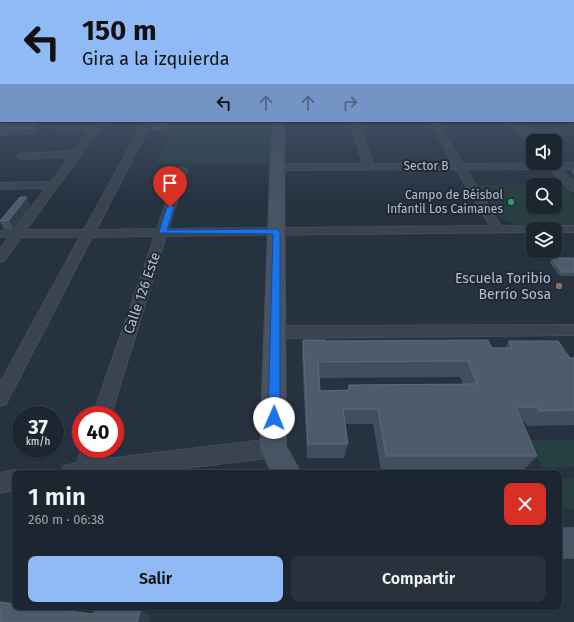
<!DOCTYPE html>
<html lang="es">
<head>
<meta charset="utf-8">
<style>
	:root { --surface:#1c2630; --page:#29323c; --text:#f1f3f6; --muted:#a0a5ab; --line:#3a434c; --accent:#90baf6 }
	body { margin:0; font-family:"Fira Sans",sans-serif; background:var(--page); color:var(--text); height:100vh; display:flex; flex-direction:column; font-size:15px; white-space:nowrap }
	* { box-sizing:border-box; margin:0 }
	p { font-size:13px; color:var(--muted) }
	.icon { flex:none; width:22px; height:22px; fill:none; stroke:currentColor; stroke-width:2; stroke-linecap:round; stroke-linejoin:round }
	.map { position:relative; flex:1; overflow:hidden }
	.panel { position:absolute; left:12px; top:470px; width:550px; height:140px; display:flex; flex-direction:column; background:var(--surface); border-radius:8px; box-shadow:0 1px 3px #0004,0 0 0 1px var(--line) }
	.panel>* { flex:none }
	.guide { position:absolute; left:0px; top:0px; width:574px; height:122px; box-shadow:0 1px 3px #0004,0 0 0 1px var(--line); background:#90baf6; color:#111; overflow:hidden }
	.buttons { position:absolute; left:526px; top:134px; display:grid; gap:8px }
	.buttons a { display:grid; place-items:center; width:36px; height:36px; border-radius:8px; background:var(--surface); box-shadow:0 1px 3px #0004,0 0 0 1px var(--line); font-size:20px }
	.speed { position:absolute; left:12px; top:406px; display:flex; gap:8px; font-size:20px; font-weight:700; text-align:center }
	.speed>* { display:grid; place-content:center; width:52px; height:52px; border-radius:50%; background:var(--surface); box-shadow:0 1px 3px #0004,0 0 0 1px var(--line); line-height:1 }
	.speed small { font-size:10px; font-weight:400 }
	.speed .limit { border:6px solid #d22; background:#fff; color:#111 }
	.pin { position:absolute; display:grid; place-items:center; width:34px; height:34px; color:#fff; margin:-41px -17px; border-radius:50% 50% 50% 0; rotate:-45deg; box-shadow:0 0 4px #0007 }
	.pin .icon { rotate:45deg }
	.me { position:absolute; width:44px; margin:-22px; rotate:1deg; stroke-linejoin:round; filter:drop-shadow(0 0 3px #0008) }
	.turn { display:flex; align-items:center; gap:14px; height:84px; padding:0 16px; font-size:18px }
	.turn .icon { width:52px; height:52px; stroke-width:2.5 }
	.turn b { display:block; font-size:28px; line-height:34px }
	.lanes { display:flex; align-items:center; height:38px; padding:0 16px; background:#0003; justify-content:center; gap:20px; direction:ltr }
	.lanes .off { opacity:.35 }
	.round { display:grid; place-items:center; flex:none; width:42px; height:42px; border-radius:8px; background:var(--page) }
	.head { display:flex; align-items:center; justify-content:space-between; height:68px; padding:0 16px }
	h1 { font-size:24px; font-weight:600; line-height:30px }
	.action { display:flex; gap:8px; margin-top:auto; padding:8px 16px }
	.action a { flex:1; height:46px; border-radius:8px; background:var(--accent); color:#111; font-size:16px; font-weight:600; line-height:46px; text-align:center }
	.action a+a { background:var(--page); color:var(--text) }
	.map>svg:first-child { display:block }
	.green { fill:#283f41; fill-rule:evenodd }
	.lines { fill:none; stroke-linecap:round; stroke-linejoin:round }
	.street-casing { stroke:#444d59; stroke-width:2 }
	.secondary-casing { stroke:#444d59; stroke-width:2 }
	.street { fill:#3a4450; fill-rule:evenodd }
	.secondary { fill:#485363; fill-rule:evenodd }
	.wall { fill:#414e5e; fill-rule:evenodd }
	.shaded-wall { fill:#313e4d }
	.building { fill:#4e5b6a; stroke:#5e6a79; fill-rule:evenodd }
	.route { fill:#1a73e8; stroke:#114b97 }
	.leisure-dot { fill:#2e9e5b; stroke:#1f2935; stroke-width:1.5 }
	.education-dot { fill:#8d6e63; stroke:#1f2935; stroke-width:1.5 }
	.labels { text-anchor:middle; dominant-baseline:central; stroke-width:4; stroke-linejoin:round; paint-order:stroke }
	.far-street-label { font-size:12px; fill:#b7bfca; stroke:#1f2935 }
	.far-poi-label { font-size:12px; fill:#b7bfca; stroke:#1f2935; text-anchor:end }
	.poi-label { font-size:14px; fill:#b7bfca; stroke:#1f2935; text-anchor:end }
	.street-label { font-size:14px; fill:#b7bfca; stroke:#1f2935 }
</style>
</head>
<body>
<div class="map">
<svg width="574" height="622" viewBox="0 0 574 622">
	<rect width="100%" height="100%" fill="#263240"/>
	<g class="green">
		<path d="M 269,121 L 271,164 L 157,164 L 173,122 Z"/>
		<path d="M 531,182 C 554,182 558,179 574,197 L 574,225 L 520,226 L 499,218 L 479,185 L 530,184 ZM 533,185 L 555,185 L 555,207 L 533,207 Z"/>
		<path d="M 530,440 L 574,440 L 574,467 L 542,468 Z"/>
		<path d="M 559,478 L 574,478 L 574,509 L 560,509 Z"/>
	</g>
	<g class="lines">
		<defs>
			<g id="street">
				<path d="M 0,118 L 1,121 L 4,121 L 0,123 Z"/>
				<path d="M 99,121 L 108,121 L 101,127 L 26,230 L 84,230 L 144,121 L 152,121 L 96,230 L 157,229 L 177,170 L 182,167 L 187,170 L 168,229 L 490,226 L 456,169 L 278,170 L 273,167 L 278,164 L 363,164 L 350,121 L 358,121 L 373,164 L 453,164 L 430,121 L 438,121 L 462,164 L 574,163 L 574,169 L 561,169 L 574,182 L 574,191 L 570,190 L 550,169 L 466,169 L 501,226 L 537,227 L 539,229 L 533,229 L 533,232 L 166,236 L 111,415 L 93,415 L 155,236 L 92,237 L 6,404 L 0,406 L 0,383 L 80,237 L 21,237 L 4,261 L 0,262 L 0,249 L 9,237 L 0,237 L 0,231 L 14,230 L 46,188 L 0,189 L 0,183 L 51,182 L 70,157 L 22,159 L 19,158 L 17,156 L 19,154 L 74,151 L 89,131 L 55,131 L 55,127 L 93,127 Z"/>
				<path d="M 507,121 L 515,121 L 524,130 L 574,130 L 574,134 L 529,134 L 535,141 L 533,141 L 533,147 L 530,146 Z"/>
				<path d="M 555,226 L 574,226 L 574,232 L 555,232 L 555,229 L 549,229 L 551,227 Z"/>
				<path d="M 574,325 L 574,335 L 275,338 L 270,336 L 268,332 L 270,328 L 275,326 Z"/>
				<path d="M 273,439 L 280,442 L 282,448 L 280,454 L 273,457 L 145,473 L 61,473 L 64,466 L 77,463 L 82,449 L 100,449 L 97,460 Z"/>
				<path d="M 15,470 L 22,473 L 15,473 L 15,490 L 0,493 L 0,473 Z"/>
			</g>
			<g id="secondary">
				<path d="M 272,121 L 284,121 L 286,446 L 301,473 L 272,473 L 260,448 Z"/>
				<rect x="559" y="528" width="15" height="30"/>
			</g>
		</defs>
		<use href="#street" class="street-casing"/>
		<use href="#secondary" class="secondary-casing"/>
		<use href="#street" class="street"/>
		<use href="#secondary" class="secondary"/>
	</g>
	<g class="wall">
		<path d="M 5,121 L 46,121 L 47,122 L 35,135 L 0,136 L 0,125 Z"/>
		<path d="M 156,121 L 170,121 L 166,131 L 154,131 L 153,128 Z"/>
		<path d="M 573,168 L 574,168 L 574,175 L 571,172 Z"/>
		<path d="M 31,205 L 13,229 L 4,229 L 0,222 L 0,220 Z"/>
		<path d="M 552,258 L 574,258 L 574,276 L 560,276 L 550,263 Z"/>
		<path d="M 303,340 L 505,348 L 509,341 L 570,358 L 574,358 L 574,425 L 527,426 L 525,422 L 522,422 L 537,456 L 524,470 L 381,470 L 373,424 L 345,424 L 348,444 L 344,458 L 307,458 L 302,356 ZM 460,377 L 463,384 L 349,385 L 348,390 L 320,391 L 319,378 Z"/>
	</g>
	<g class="shaded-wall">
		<path d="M 39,121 L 46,121 L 47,122 L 35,135 L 32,128 Z"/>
		<path d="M 168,121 L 170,121 L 166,131 L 165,128 Z"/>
		<path d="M 27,197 L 31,205 L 13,229 L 9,220 Z"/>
		<path d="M 141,609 L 151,616 L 149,622 L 137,622 Z"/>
	</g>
	<g class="building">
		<path d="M 5,121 L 39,121 L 32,128 L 0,128 L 0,125 Z"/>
		<path d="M 156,121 L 168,121 L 165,128 L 153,128 Z"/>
		<path d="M 20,197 L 27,197 L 9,220 L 0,221 Z"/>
		<path d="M 552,258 L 574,258 L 574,272 L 562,272 Z"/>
		<path d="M 303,340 L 326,340 L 326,341 L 488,340 L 492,348 L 512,348 L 509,341 L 558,341 L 570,358 L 574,358 L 574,410 L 539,411 L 537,407 L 516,407 L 537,456 L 386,456 L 378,409 L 343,409 L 348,444 L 308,444 ZM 468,361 L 477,384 L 349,385 L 349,390 L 320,391 L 318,362 Z"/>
		<path d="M 0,602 L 15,604 L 15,607 L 36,607 L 93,614 L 97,607 L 113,607 L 141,609 L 137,622 L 0,622 Z"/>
	</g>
	<linearGradient id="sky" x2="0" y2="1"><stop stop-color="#151c23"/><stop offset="0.56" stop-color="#414f64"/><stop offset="1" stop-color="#414f64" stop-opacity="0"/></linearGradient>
	<rect width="574" height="202" fill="url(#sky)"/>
	<path class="route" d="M 170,205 L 174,207 L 167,230 L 277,229 L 280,232 L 280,418 L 278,422 L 274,423 L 270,422 L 268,418 L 273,234 L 160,233 L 159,232 L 167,207 Z"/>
	<circle class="leisure-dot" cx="511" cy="202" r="4"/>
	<circle class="education-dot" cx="559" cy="286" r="4"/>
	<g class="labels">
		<g class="far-street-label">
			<text x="426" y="166">Sector B</text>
		</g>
		<g class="far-poi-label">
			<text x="503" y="195">Campo de Béisbol<tspan x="503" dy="14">Infantil Los Caimanes</tspan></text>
		</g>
		<g class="poi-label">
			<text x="551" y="278">Escuela Toribio<tspan x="551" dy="16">Berrío Sosa</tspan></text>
		</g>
		<g class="street-label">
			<text transform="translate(142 293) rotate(-71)">Calle 126 Este</text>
		</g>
	</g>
</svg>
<div class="buttons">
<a><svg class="icon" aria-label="sound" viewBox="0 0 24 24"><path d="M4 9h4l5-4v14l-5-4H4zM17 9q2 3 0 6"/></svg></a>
<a><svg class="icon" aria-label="search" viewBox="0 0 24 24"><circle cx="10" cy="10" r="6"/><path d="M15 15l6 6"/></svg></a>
<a><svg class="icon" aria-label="layers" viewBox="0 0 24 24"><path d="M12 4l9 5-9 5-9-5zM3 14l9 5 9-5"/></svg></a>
</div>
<div class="speed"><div>37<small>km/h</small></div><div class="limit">40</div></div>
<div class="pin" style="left:170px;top:207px;background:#d93025"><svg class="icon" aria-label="arrive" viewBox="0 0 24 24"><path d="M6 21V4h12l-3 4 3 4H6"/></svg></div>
<svg class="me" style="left:274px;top:418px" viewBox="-20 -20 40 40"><circle r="19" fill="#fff"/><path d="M0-13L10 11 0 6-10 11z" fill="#1a73e8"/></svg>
<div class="guide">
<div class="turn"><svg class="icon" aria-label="left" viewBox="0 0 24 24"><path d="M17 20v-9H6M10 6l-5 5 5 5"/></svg><div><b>150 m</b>Gira a la izquierda</div></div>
<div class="lanes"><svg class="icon" aria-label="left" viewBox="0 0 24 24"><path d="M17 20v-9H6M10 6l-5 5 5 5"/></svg><svg class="icon off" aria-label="ahead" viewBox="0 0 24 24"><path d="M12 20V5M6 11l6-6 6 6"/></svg><svg class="icon off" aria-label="ahead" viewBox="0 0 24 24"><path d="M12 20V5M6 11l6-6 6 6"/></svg><svg class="icon off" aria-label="right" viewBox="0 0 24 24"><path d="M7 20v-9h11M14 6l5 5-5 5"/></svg></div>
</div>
<section class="panel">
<div class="head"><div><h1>1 min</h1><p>260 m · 06:38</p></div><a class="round" style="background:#d93025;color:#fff"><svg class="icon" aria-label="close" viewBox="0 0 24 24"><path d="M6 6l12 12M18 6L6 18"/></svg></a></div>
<div class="action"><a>Salir</a><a>Compartir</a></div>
</section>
</div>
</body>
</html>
